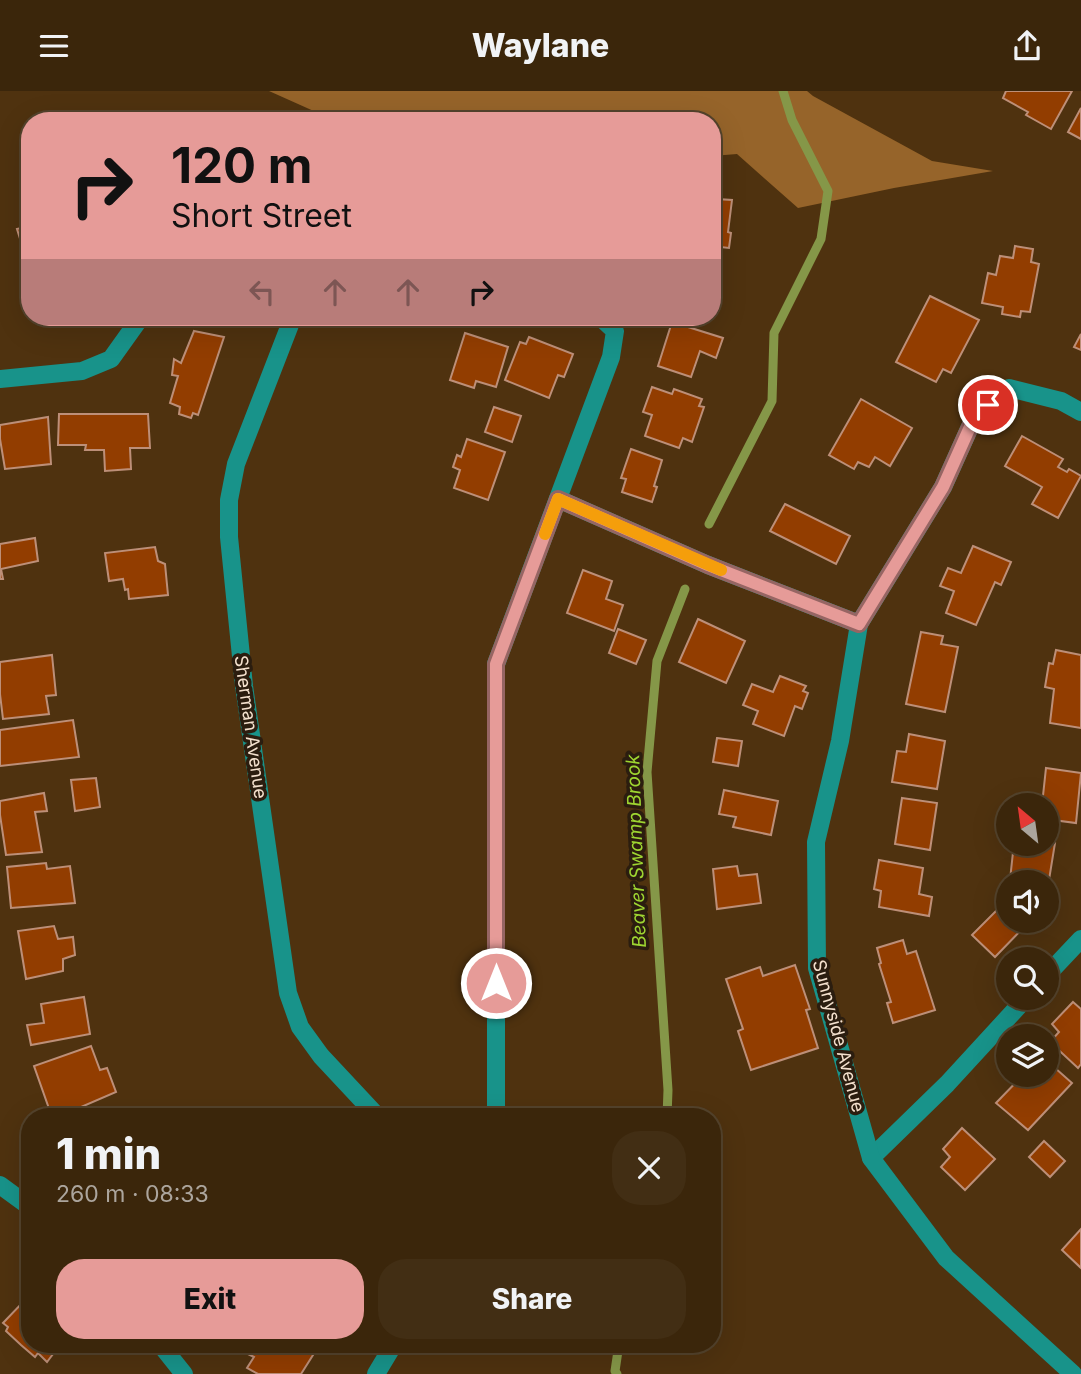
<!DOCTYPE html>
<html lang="en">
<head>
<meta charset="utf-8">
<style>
	:root { --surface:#3b260b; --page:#422e14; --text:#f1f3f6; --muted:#aca59d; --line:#54432c; --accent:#e69b98 }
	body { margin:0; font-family:Inter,sans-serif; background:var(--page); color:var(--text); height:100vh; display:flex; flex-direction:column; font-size:26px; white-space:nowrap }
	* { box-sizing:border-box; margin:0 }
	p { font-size:23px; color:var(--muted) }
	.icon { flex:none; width:38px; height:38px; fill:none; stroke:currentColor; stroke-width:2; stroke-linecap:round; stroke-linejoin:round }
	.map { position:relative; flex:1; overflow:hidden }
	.details { position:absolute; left:21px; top:1017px; width:700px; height:245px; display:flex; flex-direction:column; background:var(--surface); border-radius:28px; box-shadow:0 7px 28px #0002,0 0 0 2px var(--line) }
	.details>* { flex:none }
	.banner { position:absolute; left:21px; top:21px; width:700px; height:214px; border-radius:28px; box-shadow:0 7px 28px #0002,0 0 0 2px var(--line); background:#e69b98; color:#111; overflow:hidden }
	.needle { width:46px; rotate:331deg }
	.controls { position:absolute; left:996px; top:702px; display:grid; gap:14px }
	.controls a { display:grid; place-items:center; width:63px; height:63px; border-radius:50%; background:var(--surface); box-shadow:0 7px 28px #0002,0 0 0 2px var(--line); font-size:35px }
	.pin { position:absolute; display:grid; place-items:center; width:60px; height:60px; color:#fff; margin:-30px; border:4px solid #fff; border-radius:50%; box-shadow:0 2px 7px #0007 }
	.me { position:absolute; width:77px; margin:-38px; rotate:0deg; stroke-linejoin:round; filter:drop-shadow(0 0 5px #0008) }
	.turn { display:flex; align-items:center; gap:24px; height:147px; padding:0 35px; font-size:32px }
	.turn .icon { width:91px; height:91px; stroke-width:2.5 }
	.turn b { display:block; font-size:49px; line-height:60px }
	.lanes { display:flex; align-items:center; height:66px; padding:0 35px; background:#0003; justify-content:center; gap:35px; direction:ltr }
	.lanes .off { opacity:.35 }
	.round { display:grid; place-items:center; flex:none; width:74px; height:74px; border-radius:28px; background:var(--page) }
	.summary { display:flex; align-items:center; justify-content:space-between; height:119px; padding:0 35px }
	h1 { font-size:42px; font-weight:800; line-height:52px }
	.cta { display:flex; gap:14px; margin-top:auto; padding:14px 35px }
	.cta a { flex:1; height:80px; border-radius:28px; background:var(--accent); color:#111; font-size:28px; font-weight:800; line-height:80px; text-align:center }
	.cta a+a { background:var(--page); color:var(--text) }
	header { display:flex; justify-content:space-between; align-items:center; height:91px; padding:0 35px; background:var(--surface); font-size:32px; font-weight:800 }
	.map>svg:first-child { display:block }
	.forest { fill:#96642a }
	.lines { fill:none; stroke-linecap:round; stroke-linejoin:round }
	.stream { stroke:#859748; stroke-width:9 }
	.building { fill:#923d00; stroke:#bd8f78; stroke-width:2 }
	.minor { stroke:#18938a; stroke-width:18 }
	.route-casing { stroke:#966563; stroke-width:18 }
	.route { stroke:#e69b98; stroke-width:12 }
	.slow { stroke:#f59e0b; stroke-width:12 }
	.labels { text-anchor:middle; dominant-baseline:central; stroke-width:7; stroke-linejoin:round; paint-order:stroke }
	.street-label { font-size:18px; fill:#f4e1ce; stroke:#2b1d0f }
	.water-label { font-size:19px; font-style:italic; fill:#9ed531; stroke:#2b1d0f }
</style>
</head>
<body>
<header><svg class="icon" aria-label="menu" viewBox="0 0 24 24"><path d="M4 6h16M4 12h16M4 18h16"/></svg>Waylane<svg class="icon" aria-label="share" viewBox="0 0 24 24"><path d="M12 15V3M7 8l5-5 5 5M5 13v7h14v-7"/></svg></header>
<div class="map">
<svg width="1081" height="1283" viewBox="0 0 1081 1283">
	<rect width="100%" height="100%" fill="#4f320f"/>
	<path class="forest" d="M 269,0 L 807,0 L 813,5 L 932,70 L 993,80 L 894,97 L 798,117 L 737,63 L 712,65 L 712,30 L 336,30 Z"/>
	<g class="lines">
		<g class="stream">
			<path d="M 709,433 L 772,310 L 774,242 L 821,148 L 828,100 L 792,29 L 783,0"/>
			<path d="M 667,1026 L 668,999 L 647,681 L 657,570 L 685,498"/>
			<path d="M 617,1283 L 615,1280 L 619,1253"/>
		</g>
	</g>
	<g class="building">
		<path d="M 1006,0 L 1072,0 L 1051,38 L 1026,24 L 1028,21 L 1003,7 Z"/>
		<path d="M 1081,17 L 1081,48 L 1068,41 Z"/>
		<path d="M 712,96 L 718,97 L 717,108 L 732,109 L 728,141 L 731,142 L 729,157 L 712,155 Z"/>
		<path d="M 30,135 L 30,166 L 26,167 L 17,138 Z"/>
		<path d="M 1015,155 L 1033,158 L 1031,171 L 1039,173 L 1030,221 L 1021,220 L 1020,226 L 1002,223 L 1003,216 L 982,212 L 988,182 L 996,184 L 1000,165 L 1013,167 Z"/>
		<path d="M 930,205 L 979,229 L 951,282 L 943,278 L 936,291 L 896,271 Z"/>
		<path d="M 672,231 L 723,247 L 716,267 L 700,260 L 691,286 L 658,275 Z"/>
		<path d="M 194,240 L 224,246 L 198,324 L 193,322 L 191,327 L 179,323 L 180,316 L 170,312 L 178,285 L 172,284 L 174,268 L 181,272 Z"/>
		<path d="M 465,242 L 508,256 L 496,296 L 476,290 L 474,297 L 450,289 Z"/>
		<path d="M 1081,243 L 1081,259 L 1074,256 Z"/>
		<path d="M 529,246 L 573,263 L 564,286 L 558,284 L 549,307 L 505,289 L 520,251 L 526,253 Z"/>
		<path d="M 652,296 L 672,303 L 674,298 L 702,308 L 699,315 L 704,316 L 692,351 L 683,347 L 679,357 L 645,345 L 652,324 L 643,321 Z"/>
		<path d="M 861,308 L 912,337 L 890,375 L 875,366 L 869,376 L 858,371 L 854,378 L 829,364 Z"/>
		<path d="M 494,316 L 521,325 L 512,351 L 485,341 Z"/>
		<path d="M 59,323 L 148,323 L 150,357 L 130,357 L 131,378 L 105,380 L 104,359 L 85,359 L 86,354 L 58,354 Z"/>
		<path d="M 48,326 L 51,373 L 5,378 L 0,348 L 0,334 Z"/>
		<path d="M 1022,345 L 1063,368 L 1058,376 L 1067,381 L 1069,378 L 1081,385 L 1058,427 L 1032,413 L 1042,396 L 1005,375 Z"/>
		<path d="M 467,348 L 505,361 L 488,409 L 454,397 L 460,379 L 453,376 L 457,364 L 461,366 Z"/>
		<path d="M 631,358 L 662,369 L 654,395 L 657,396 L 652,411 L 622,401 L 626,388 L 621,387 Z"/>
		<path d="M 785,413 L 850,445 L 836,473 L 770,440 Z"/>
		<path d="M 35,447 L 38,470 L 1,478 L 3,488 L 0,488 L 0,453 Z"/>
		<path d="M 973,455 L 1011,471 L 1001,494 L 995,491 L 976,534 L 946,522 L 954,500 L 940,495 L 948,477 L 961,482 Z"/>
		<path d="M 155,456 L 158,470 L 165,473 L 168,504 L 129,508 L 128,498 L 125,499 L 123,488 L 109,490 L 105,462 Z"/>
		<path d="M 583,479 L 612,490 L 606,508 L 623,514 L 614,540 L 567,522 Z"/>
		<path d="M 698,528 L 745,550 L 726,592 L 679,571 Z"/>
		<path d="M 618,538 L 646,549 L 636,573 L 609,562 Z"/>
		<path d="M 921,541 L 943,545 L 941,553 L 958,556 L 945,621 L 906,613 Z"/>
		<path d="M 1056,559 L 1081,564 L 1081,637 L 1050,632 L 1054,598 L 1045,596 L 1049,572 L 1053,573 Z"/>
		<path d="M 52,564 L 56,604 L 46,605 L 49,623 L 3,628 L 0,603 L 0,571 Z"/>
		<path d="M 780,585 L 806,595 L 803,600 L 808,602 L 802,618 L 795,615 L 784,645 L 753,633 L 758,620 L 743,614 L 752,593 L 773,601 Z"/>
		<path d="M 73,629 L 79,666 L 0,675 L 0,639 Z"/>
		<path d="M 909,643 L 945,650 L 937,698 L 892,691 L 897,660 L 906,661 Z"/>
		<path d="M 717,647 L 742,650 L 738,675 L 713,671 Z"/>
		<path d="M 1046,677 L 1081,682 L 1076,732 L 1046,728 L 1046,714 L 1042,714 Z"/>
		<path d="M 96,687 L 100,716 L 75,720 L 71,689 Z"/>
		<path d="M 724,699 L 778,710 L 771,744 L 733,736 L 736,726 L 719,723 Z"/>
		<path d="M 44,702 L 47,720 L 35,721 L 42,761 L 6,764 L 0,724 L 0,710 Z"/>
		<path d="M 902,707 L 937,712 L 930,759 L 895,753 Z"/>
		<path d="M 1046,750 L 1055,752 L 1048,795 L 1046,791 L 1023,791 L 1010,789 L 1014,752 L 1046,752 Z"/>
		<path d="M 879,769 L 923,777 L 919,803 L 932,806 L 929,825 L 879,816 L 881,800 L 874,798 Z"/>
		<path d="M 46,772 L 47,778 L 70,775 L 75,812 L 11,817 L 7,776 Z"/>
		<path d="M 737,775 L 739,785 L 757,783 L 761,812 L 717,818 L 713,778 Z"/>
		<path d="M 1005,811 L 1008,815 L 1008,830 L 1023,830 L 1027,833 L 995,866 L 972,844 Z"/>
		<path d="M 54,835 L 58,848 L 73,846 L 75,864 L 63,868 L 63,880 L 26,888 L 18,840 Z"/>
		<path d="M 903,849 L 907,863 L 916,860 L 935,919 L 893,932 L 887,912 L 891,911 L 879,873 L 881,872 L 877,857 Z"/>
		<path d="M 795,874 L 810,918 L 806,919 L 818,957 L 751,979 L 738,940 L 743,938 L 726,888 L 760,876 L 763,885 Z"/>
		<path d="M 84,906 L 90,943 L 31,954 L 27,934 L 44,932 L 41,913 Z"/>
		<path d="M 1073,911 L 1081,918 L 1081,973 L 1078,977 L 1050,951 L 1059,941 L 1052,933 Z"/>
		<path d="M 91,955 L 100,979 L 107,977 L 116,1001 L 58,1026 L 52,1026 L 34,975 Z"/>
		<path d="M 1046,969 L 1072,992 L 1028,1039 L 996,1012 L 1023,984 L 1046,984 Z"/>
		<path d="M 962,1037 L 995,1068 L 965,1099 L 941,1076 L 950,1066 L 943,1058 Z"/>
		<path d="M 1044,1050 L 1065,1070 L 1050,1086 L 1029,1066 Z"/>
		<path d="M 1081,1138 L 1081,1177 L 1062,1159 Z"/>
		<path d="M 24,1210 L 30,1215 L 30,1253 L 56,1253 L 59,1255 L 47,1271 L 38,1262 L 35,1266 L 21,1254 L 6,1240 L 8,1236 L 3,1232 Z"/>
		<path d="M 243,1253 L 320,1253 L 301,1283 L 258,1283 L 247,1277 L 254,1266 L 240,1259 Z"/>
	</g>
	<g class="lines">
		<g class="minor">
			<path d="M 293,226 L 236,373 L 229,409 L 229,446 L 244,595 L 288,902 L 300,936 L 321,965 L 378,1026"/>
			<path d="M 0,288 L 82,280 L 111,268 L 141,226"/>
			<path d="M 558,408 L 708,474 L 859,533"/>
			<path d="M 1046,885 L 1081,848"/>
			<path d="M 496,1026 L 496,573 L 611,266 L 615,240 L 600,226"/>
			<path d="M 871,1067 L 947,993 L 1027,906"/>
			<path d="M 0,1094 L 30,1116"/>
			<path d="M 160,1253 L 184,1283"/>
			<path d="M 376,1283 L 394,1253"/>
			<path d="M 1073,1283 L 946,1167 L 871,1067 L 817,877 L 816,751 L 840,650 L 859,533 L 943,396 L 974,327 L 1009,297 L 1061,310 L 1081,321"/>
		</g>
	</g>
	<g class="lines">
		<defs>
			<path id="route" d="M 496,892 L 496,573 L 558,408 L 708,474 L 859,533 L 943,396 L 974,327 L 988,314"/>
		</defs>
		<use href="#route" class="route-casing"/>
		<use href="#route" class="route"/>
		<path class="slow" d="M 545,443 L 558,408 L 721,479"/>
	</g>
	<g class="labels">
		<g class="street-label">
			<text transform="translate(251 636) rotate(82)">Sherman Avenue</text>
			<text transform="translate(839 945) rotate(75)">Sunnyside Avenue</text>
		</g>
		<g class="water-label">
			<text transform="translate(636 760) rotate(-92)">Beaver Swamp Brook</text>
		</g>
	</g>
</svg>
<div class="controls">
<a><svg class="needle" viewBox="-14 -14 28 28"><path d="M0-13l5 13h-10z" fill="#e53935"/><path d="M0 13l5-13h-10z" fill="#aca59d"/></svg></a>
<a><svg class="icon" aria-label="sound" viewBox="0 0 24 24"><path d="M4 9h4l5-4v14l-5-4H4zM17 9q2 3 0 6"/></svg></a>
<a><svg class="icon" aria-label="search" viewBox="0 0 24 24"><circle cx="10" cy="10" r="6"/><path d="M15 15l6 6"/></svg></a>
<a><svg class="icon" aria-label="layers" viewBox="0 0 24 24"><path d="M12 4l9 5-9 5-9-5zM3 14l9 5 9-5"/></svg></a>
</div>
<div class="pin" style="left:988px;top:314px;background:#d93025"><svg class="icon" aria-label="arrive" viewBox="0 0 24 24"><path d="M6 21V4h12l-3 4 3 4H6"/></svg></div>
<svg class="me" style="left:496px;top:892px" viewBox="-20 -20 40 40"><circle r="17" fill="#e69b98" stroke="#fff" stroke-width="3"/><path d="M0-11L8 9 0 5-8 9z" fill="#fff"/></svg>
<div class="banner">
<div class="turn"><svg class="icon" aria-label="right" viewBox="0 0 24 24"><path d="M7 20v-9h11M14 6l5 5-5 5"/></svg><div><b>120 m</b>Short Street</div></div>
<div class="lanes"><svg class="icon off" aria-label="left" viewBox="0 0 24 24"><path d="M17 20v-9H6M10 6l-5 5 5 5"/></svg><svg class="icon off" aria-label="ahead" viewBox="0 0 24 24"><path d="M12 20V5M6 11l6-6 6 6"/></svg><svg class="icon off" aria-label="ahead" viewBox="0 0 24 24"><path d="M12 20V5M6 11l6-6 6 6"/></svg><svg class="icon" aria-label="right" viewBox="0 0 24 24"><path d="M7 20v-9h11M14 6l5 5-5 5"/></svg></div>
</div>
<section class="details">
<div class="summary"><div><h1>1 min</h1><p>260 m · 08:33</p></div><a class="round"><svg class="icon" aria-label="close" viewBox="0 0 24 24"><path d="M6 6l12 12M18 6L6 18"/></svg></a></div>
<div class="cta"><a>Exit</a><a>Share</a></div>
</section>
</div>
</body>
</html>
